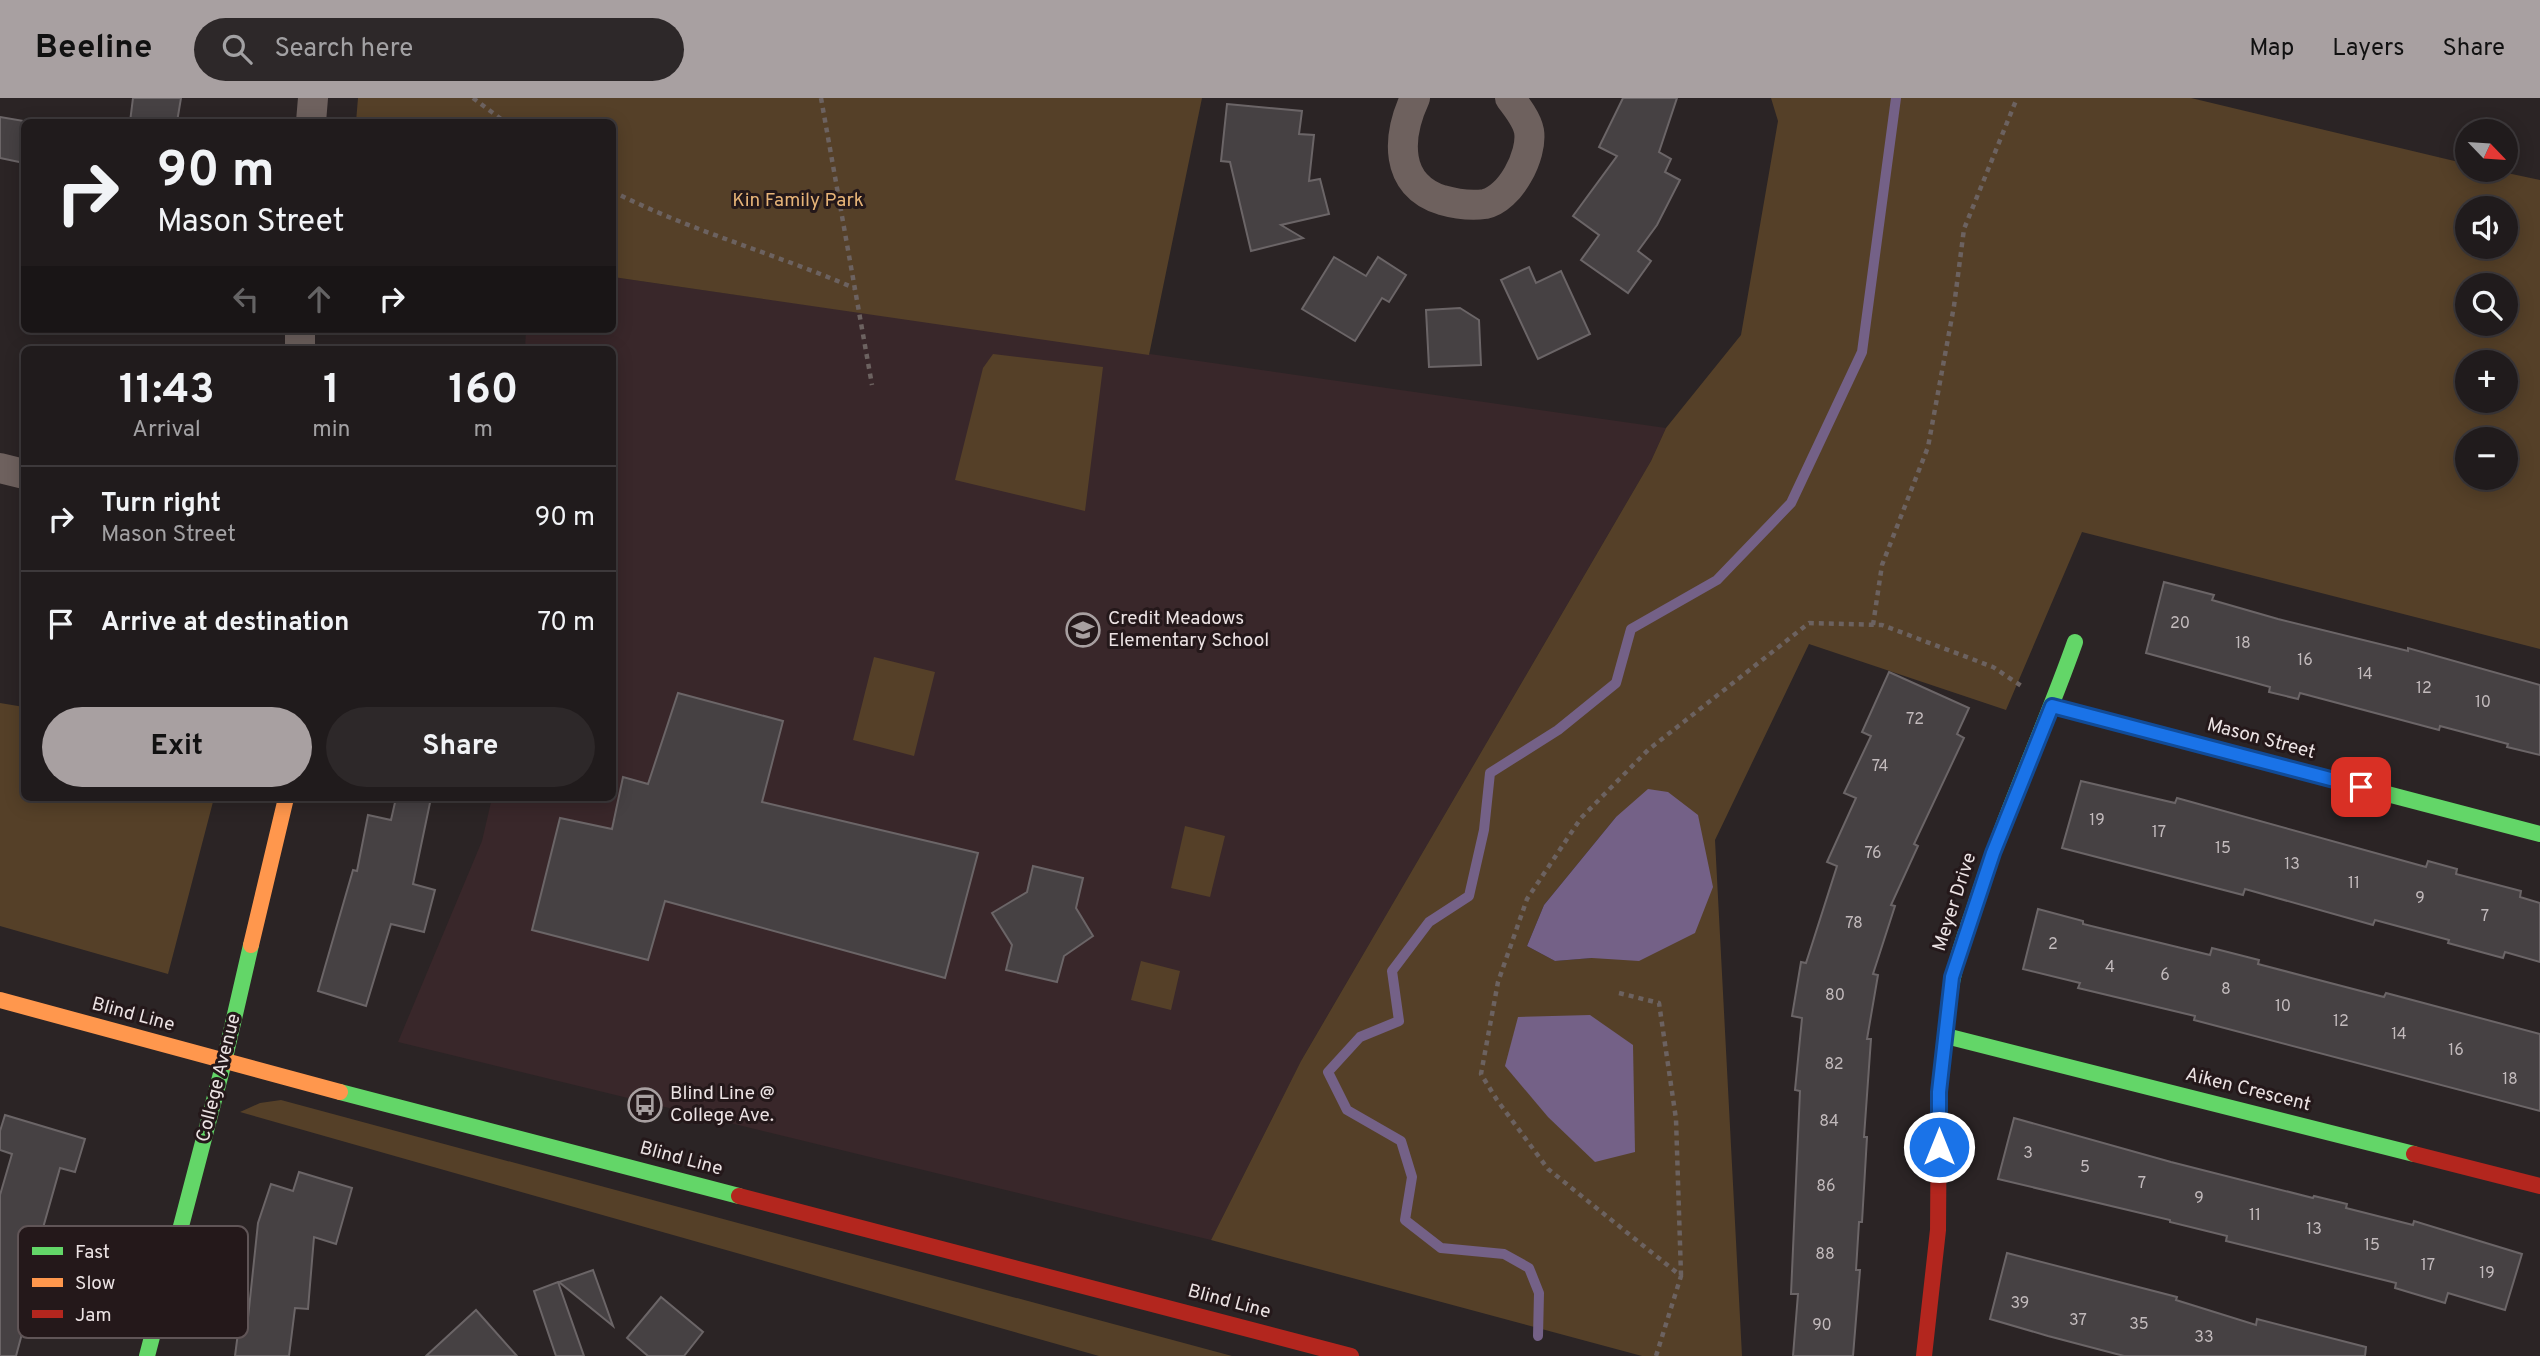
<!DOCTYPE html>
<html lang="en">
<head>
<meta charset="utf-8">
<style>
	:root { --surface:#201b1c; --page:#2d2829; --text:#f1f3f6; --muted:#a2a1a3; --line:#3d393b; --accent:#a8a0a1 }
	body { margin:0; font-family:Overpass,sans-serif; background:var(--page); color:var(--text); height:100vh; display:flex; flex-direction:column; font-size:26px; white-space:nowrap }
	* { box-sizing:border-box; margin:0 }
	p { font-size:23px; color:var(--muted) }
	.icon { flex:none; width:38px; height:38px; fill:none; stroke:currentColor; stroke-width:2; stroke-linecap:round; stroke-linejoin:round }
	.map { position:relative; flex:1; overflow:hidden }
	.panel { position:absolute; left:21px; top:248px; width:595px; height:455px; display:flex; flex-direction:column; background:var(--surface); border-radius:10px; box-shadow:0 4px 18px #0003,0 0 0 2px var(--line) }
	.panel>* { flex:none }
	.hud { position:absolute; left:21px; top:21px; width:595px; height:214px; border-radius:10px; box-shadow:0 4px 18px #0003,0 0 0 2px var(--line); background:#201b1c; color:var(--text); overflow:hidden }
	.needle { width:46px; rotate:115deg }
	.buttons { position:absolute; left:2455px; top:21px; display:grid; gap:14px }
	.buttons a { display:grid; place-items:center; width:63px; height:63px; border-radius:50%; background:var(--surface); box-shadow:0 4px 18px #0003,0 0 0 2px var(--line); font-size:35px }
	.pin { position:absolute; display:grid; place-items:center; width:60px; height:60px; color:#fff; margin:-30px; border-radius:14px; box-shadow:0 4px 10px #0006 }
	.me { position:absolute; width:77px; margin:-38px; rotate:0deg; stroke-linejoin:round; filter:drop-shadow(0 0 5px #0008) }
	.turn { display:flex; align-items:center; gap:24px; height:147px; padding:0 21px; font-size:32px }
	.turn .icon { width:91px; height:91px; stroke-width:2.5 }
	.turn b { display:block; font-size:49px; line-height:60px }
	.lanes { display:flex; align-items:center; height:66px; padding:0 21px; background:#0003; justify-content:center; gap:35px; direction:ltr }
	.lanes .off { opacity:.35 }
	.eta { display:flex; justify-content:space-evenly; align-items:center; height:119px; text-align:center }
	.eta b { font-size:42px; font-weight:700; line-height:49px }
	.cta { display:flex; gap:14px; margin-top:auto; padding:14px 21px }
	.cta a { flex:1; height:80px; border-radius:42px; background:var(--accent); color:#111; font-size:28px; font-weight:700; line-height:80px; text-align:center }
	.cta a+a { background:var(--page); color:var(--text) }
	ul { padding:0; list-style:none }
	li { display:flex; align-items:center; gap:21px; height:105px; padding:0 21px; border-top:2px solid var(--line) }
	li div { flex:1 }
	li b { display:block; font-size:26px }
	li em { font-style:normal }
	header { display:flex; align-items:center; gap:42px; box-sizing:border-box; height:98px; padding:0 35px; background:var(--accent); color:#111 }
	header strong { font-size:33px }
	nav { display:flex; gap:38px; margin-inline-start:auto; font-size:24px }
	.search { width:490px; height:63px; background:var(--page); display:flex; align-items:center; gap:18px; box-sizing:border-box; padding:0 24px; border-radius:38px; color:var(--muted); font-size:26px }
	.map>svg:first-child { display:block }
	.built { fill:#39272a }
	.green { fill:#554028; fill-rule:evenodd }
	.water { fill:#746187 }
	.lines { fill:none; stroke-linecap:round; stroke-linejoin:round }
	.stream { stroke:#746187; stroke-width:10 }
	.building { fill:#464143; stroke:#6b6567; stroke-width:2 }
	.path { stroke:#6c6260; stroke-width:4.5; stroke-dasharray:5 5; stroke-linecap:butt }
	.street { stroke:#6e615e; stroke-width:30 }
	.fast { stroke:#63d668; stroke-width:16 }
	.slow { stroke:#ff974d; stroke-width:16 }
	.jam { stroke:#b3261e; stroke-width:16 }
	.route-casing { stroke:#114b97; stroke-width:18 }
	.route { stroke:#1a73e8; stroke-width:12 }
	.labels { text-anchor:middle; dominant-baseline:central; stroke-width:6; stroke-linejoin:round; paint-order:stroke }
	.number-label { font-size:16px; fill:#c2babc }
	.park-label { font-size:19px; fill:#e7b478; stroke:#24181a }
	.poi-label { font-size:19px; fill:#ece3e4; stroke:#24181a; text-anchor:start }
	.street-label { font-size:19px; fill:#ece3e4; stroke:#24181a }
	.key { fill:#24181a; stroke:#605557; stroke-width:2 }
	.key-label { font-size:19px; fill:#ece3e4 }
</style>
</head>
<body>
<header>
<strong>Beeline</strong>
<div class="search"><svg class="icon" aria-label="search" viewBox="0 0 24 24"><circle cx="10" cy="10" r="6"/><path d="M15 15l6 6"/></svg>Search here</div>
<nav><a>Map</a><a>Layers</a><a>Share</a></nav>
</header>
<div class="map">
<svg width="2540" height="1258" viewBox="0 0 2540 1258">
	<rect width="100%" height="100%" fill="#2b2425"/>
	<path class="built" d="M 613,179 L 1666,330 L 1651,363 L 1301,963 L 1211,1142 L 398,944 L 482,743 L 492,700 L 612,700 L 612,252 L 525,252 L 526,231 L 612,231 Z"/>
	<g class="green">
		<path d="M 358,0 L 1202,0 L 1149,257 L 613,179 L 612,24 L 356,24 Z"/>
		<path d="M 1771,0 L 2191,0 L 2467,66 L 2468,72 L 2493,72 L 2540,82 L 2540,551 L 2082,434 L 2006,612 L 1809,546 L 1715,742 L 1742,1258 L 1642,1258 L 1211,1142 L 1301,963 L 1651,363 L 1666,330 L 1741,237 L 1778,23 ZM 2468,110 L 2506,110 L 2506,149 L 2468,149 ZM 2468,187 L 2506,187 L 2506,226 L 2468,226 ZM 2468,264 L 2506,264 L 2506,303 L 2468,303 ZM 2468,341 L 2506,341 L 2506,380 L 2468,380 ZM 1616,719 L 1592,860 L 1555,863 L 1527,848 L 1544,807 Z"/>
		<path d="M 993,256 L 1103,269 L 1085,413 L 955,382 L 983,270 Z"/>
		<path d="M 874,559 L 935,574 L 914,658 L 853,642 Z"/>
		<path d="M 0,605 L 24,609 L 24,700 L 214,700 L 168,876 L 0,828 Z"/>
		<path d="M 1185,728 L 1225,738 L 1210,799 L 1171,790 Z"/>
		<path d="M 1141,863 L 1180,873 L 1171,912 L 1131,902 Z"/>
		<path d="M 281,1002 L 1232,1258 L 1099,1258 L 240,1014 L 260,1005 Z"/>
	</g>
	<g class="water">
		<path d="M 1648,691 L 1668,694 L 1698,717 L 1713,789 L 1695,835 L 1639,863 L 1592,860 L 1555,863 L 1527,848 L 1544,807 L 1616,719 Z"/>
		<path d="M 1590,917 L 1633,947 L 1635,1054 L 1595,1064 L 1548,1019 L 1505,968 L 1518,919 Z"/>
	</g>
	<g class="lines">
		<path class="stream" d="M 1538,1238 L 1539,1195 L 1529,1170 L 1504,1156 L 1441,1150 L 1405,1122 L 1412,1079 L 1401,1043 L 1347,1012 L 1328,974 L 1360,939 L 1399,923 L 1392,873 L 1429,824 L 1469,798 L 1484,732 L 1490,675 L 1558,632 L 1616,585 L 1631,531 L 1717,482 L 1791,405 L 1862,254 L 1896,0"/>
	</g>
	<g class="building">
		<path d="M 133,0 L 181,0 L 177,24 L 130,24 Z"/>
		<path d="M 1623,0 L 1677,0 L 1659,54 L 1671,61 L 1665,74 L 1680,82 L 1657,127 L 1638,153 L 1651,163 L 1628,195 L 1581,162 L 1599,137 L 1573,118 L 1617,58 L 1599,49 Z"/>
		<path d="M 1227,6 L 1302,13 L 1299,36 L 1314,37 L 1309,83 L 1320,81 L 1329,116 L 1281,127 L 1303,140 L 1251,153 L 1230,64 L 1221,63 Z"/>
		<path d="M 0,19 L 24,23 L 24,65 L 0,60 Z"/>
		<path d="M 1334,159 L 1366,178 L 1378,159 L 1406,177 L 1389,204 L 1382,200 L 1355,243 L 1302,211 Z"/>
		<path d="M 1529,169 L 1536,185 L 1561,173 L 1590,236 L 1538,261 L 1501,182 Z"/>
		<path d="M 1460,210 L 1479,222 L 1481,267 L 1429,269 L 1426,212 Z"/>
		<path d="M 2164,484 L 2214,497 L 2212,502 L 2278,521 L 2408,553 L 2408,550 L 2540,587 L 2540,657 L 2507,649 L 2508,646 L 2440,628 L 2439,632 L 2300,595 L 2298,601 L 2269,594 L 2270,589 L 2146,555 Z"/>
		<path d="M 1889,574 L 1969,610 L 1957,636 L 1964,640 L 1914,746 L 1918,748 L 1891,807 L 1895,808 L 1873,876 L 1878,877 L 1867,941 L 1871,941 L 1864,1039 L 1867,1039 L 1862,1124 L 1859,1124 L 1856,1172 L 1860,1172 L 1853,1258 L 1793,1258 L 1798,1196 L 1791,1196 L 1800,993 L 1795,992 L 1802,920 L 1792,918 L 1801,864 L 1806,865 L 1837,768 L 1827,764 L 1856,700 L 1844,695 L 1871,638 L 1862,634 Z"/>
		<path d="M 678,595 L 783,623 L 762,704 L 978,755 L 945,880 L 665,803 L 648,862 L 532,832 L 560,720 L 612,731 L 623,679 L 648,686 Z"/>
		<path d="M 2081,683 L 2175,705 L 2177,700 L 2426,769 L 2428,763 L 2457,771 L 2456,776 L 2521,793 L 2520,799 L 2540,805 L 2540,864 L 2505,854 L 2503,860 L 2448,845 L 2449,842 L 2375,822 L 2373,827 L 2245,791 L 2243,797 L 2062,750 Z"/>
		<path d="M 396,700 L 431,700 L 413,786 L 435,792 L 424,834 L 391,826 L 366,908 L 318,893 L 353,772 L 357,773 L 368,717 L 391,722 Z"/>
		<path d="M 1033,768 L 1083,780 L 1076,810 L 1093,838 L 1064,858 L 1057,884 L 1006,872 L 1012,847 L 992,815 L 1027,794 Z"/>
		<path d="M 2038,811 L 2083,823 L 2083,826 L 2210,857 L 2212,850 L 2259,862 L 2258,866 L 2315,881 L 2384,899 L 2386,895 L 2540,936 L 2540,1013 L 2194,922 L 2195,918 L 2078,890 L 2080,885 L 2023,871 Z"/>
		<path d="M 5,1017 L 85,1041 L 75,1074 L 60,1070 L 41,1137 L 52,1141 L 41,1177 L 57,1181 L 46,1223 L 27,1217 L 16,1258 L 0,1258 L 0,1097 L 12,1056 L 0,1052 L 0,1033 Z"/>
		<path d="M 2014,1020 L 2171,1064 L 2313,1100 L 2314,1098 L 2347,1106 L 2346,1110 L 2413,1127 L 2414,1123 L 2522,1156 L 2505,1212 L 2448,1195 L 2445,1205 L 2395,1190 L 2396,1185 L 2226,1143 L 2227,1138 L 2170,1124 L 2170,1122 L 1998,1081 Z"/>
		<path d="M 299,1074 L 352,1090 L 336,1146 L 314,1139 L 308,1211 L 295,1210 L 289,1258 L 235,1258 L 240,1219 L 248,1220 L 258,1125 L 271,1086 L 293,1093 Z"/>
		<path d="M 2007,1155 L 2177,1199 L 2176,1202 L 2256,1227 L 2257,1221 L 2366,1249 L 2365,1258 L 2124,1258 L 2048,1238 L 1990,1221 Z"/>
		<path d="M 593,1172 L 613,1228 L 559,1184 Z"/>
		<path d="M 558,1184 L 584,1258 L 556,1258 L 534,1193 Z"/>
		<path d="M 661,1199 L 703,1234 L 684,1258 L 648,1258 L 627,1240 Z"/>
		<path d="M 476,1212 L 517,1258 L 426,1258 Z"/>
	</g>
	<g class="lines">
		<g class="path">
			<path d="M 473,0 L 505,24"/>
			<path d="M 821,0 L 872,287"/>
			<path d="M 612,93 C 690,133 774,155 854,190"/>
			<path d="M 1873,527 L 1882,467 L 1928,349 L 1954,208 L 1964,131 L 2017,0"/>
			<path d="M 1619,895 L 1659,905 L 1676,1021 L 1681,1177"/>
			<path d="M 1656,1258 L 1681,1178 L 1548,1071 L 1497,1002 L 1481,976 L 1498,884 L 1527,801 L 1581,720 L 1648,652 L 1809,525 L 1882,527 L 1993,569 L 2023,589"/>
		</g>
		<g class="street">
			<path d="M 1415,0 C 1397,39 1394,87 1442,102 C 1456,106 1471,108 1485,106 C 1510,101 1533,57 1529,33 C 1527,22 1517,9 1510,0"/>
			<path d="M 311,24 L 313,0"/>
			<path d="M 300,252 L 300,231"/>
			<path d="M 0,370 L 24,376"/>
		</g>
		<g class="fast">
			<path d="M 2052,608 L 2540,736"/>
			<path d="M 1949,903 C 1953,869 1965,837 1976,805 C 2004,716 2044,632 2075,544"/>
			<path d="M 1946,938 L 2414,1056"/>
			<path d="M 340,994 L 739,1098"/>
			<path d="M 147,1258 L 224,964 L 251,847"/>
		</g>
		<g class="slow">
			<path d="M 251,847 L 286,700"/>
			<path d="M 0,902 L 340,994"/>
		</g>
		<g class="jam">
			<path d="M 2414,1056 L 2540,1088"/>
			<path d="M 739,1098 L 1351,1258"/>
			<path d="M 1924,1258 L 1938,1132 L 1939,994 L 1949,903"/>
		</g>
	</g>
	<g class="lines">
		<defs>
			<path id="route" d="M 1939,1049 L 1939,994 L 1952,879 L 1993,755 L 2052,608 L 2361,689"/>
		</defs>
		<use href="#route" class="route-casing"/>
		<use href="#route" class="route"/>
	</g>
	<defs>
		<symbol id="school-ring" viewBox="-11 -11 22 22"><circle r="9.5" fill="#24181a" stroke="#a8a0a1" stroke-width="1.5"/><path d="M0-5L7-2L0 1L-7-2ZM-4 1L0 2.5L4 1V4Q0 6-4 4Z" fill="#a8a0a1"/></symbol>
		<symbol id="bus-ring" viewBox="-11 -11 22 22"><circle r="9.5" fill="#24181a" stroke="#a8a0a1" stroke-width="1.5"/><path d="M-5-6H5V4H4V6H2V4H-2V6H-4V4H-5ZM-3.5-4V0h7V-4ZM-3.5 1.2v1.5H-2V1.2ZM2 1.2v1.5H3.5V1.2Z" fill="#a8a0a1"/></symbol>
	</defs>
	<g fill-rule="evenodd">
		<use href="#school-ring" x="1064" y="513" width="38" height="38"/>
		<use href="#bus-ring" x="626" y="988" width="38" height="38"/>
	</g>
	<g class="labels">
		<g class="number-label">
			<text x="2180" y="526">20</text>
			<text x="2243" y="546">18</text>
			<text x="2305" y="563">16</text>
			<text x="2365" y="577">14</text>
			<text x="2424" y="591">12</text>
			<text x="2483" y="605">10</text>
			<text x="1915" y="622">72</text>
			<text x="1880" y="669">74</text>
			<text x="2097" y="723">19</text>
			<text x="2159" y="735">17</text>
			<text x="2223" y="751">15</text>
			<text x="1873" y="756">76</text>
			<text x="2292" y="767">13</text>
			<text x="2354" y="786">11</text>
			<text x="2420" y="801">9</text>
			<text x="2485" y="819">7</text>
			<text x="1854" y="826">78</text>
			<text x="2053" y="847">2</text>
			<text x="2110" y="870">4</text>
			<text x="2165" y="878">6</text>
			<text x="2226" y="892">8</text>
			<text x="1835" y="898">80</text>
			<text x="2283" y="909">10</text>
			<text x="2341" y="924">12</text>
			<text x="2399" y="937">14</text>
			<text x="2456" y="953">16</text>
			<text x="1834" y="967">82</text>
			<text x="2510" y="982">18</text>
			<text x="1829" y="1024">84</text>
			<text x="2028" y="1056">3</text>
			<text x="2085" y="1070">5</text>
			<text x="2142" y="1086">7</text>
			<text x="1826" y="1089">86</text>
			<text x="2199" y="1101">9</text>
			<text x="2255" y="1118">11</text>
			<text x="2314" y="1132">13</text>
			<text x="2372" y="1148">15</text>
			<text x="1825" y="1157">88</text>
			<text x="2428" y="1168">17</text>
			<text x="2487" y="1176">19</text>
			<text x="2020" y="1206">39</text>
			<text x="2078" y="1223">37</text>
			<text x="2139" y="1227">35</text>
			<text x="1822" y="1228">90</text>
			<text x="2204" y="1240">33</text>
		</g>
		<g class="park-label">
			<text x="798" y="103">Kin Family Park</text>
		</g>
		<g class="poi-label">
			<text x="1108" y="521">Credit Meadows<tspan x="1108" dy="22">Elementary School</tspan></text>
			<text x="670" y="996">Blind Line @<tspan x="670" dy="22">College Ave.</tspan></text>
		</g>
		<g class="street-label">
			<text transform="translate(2261 641) rotate(15)">Mason Street</text>
			<text transform="translate(1955 804) rotate(-72)">Meyer Drive</text>
			<text transform="translate(133 917) rotate(15)">Blind Line</text>
			<text transform="translate(219 980) rotate(-76)">College Avenue</text>
			<text transform="translate(2248 992) rotate(14)">Aiken Crescent</text>
			<text transform="translate(681 1061) rotate(15)">Blind Line</text>
			<text transform="translate(1229 1204) rotate(15)">Blind Line</text>
		</g>
	</g>
	<rect x="18" y="1128" width="230" height="112" rx="10" class="key"/>
	<rect x="32" y="1149" width="31" height="8" fill="#63d668"/>
	<rect x="32" y="1180" width="31" height="9" fill="#ff974d"/>
	<rect x="32" y="1212" width="31" height="8" fill="#b3261e"/>
	<g class="key-label">
		<text x="75" y="1160">Fast</text>
		<text x="75" y="1191">Slow</text>
		<text x="75" y="1223">Jam</text>
	</g>
</svg>
<div class="buttons">
<a><svg class="needle" viewBox="-14 -14 28 28"><path d="M0-13l5 13h-10z" fill="#e53935"/><path d="M0 13l5-13h-10z" fill="#a2a1a3"/></svg></a>
<a><svg class="icon" aria-label="sound" viewBox="0 0 24 24"><path d="M4 9h4l5-4v14l-5-4H4zM17 9q2 3 0 6"/></svg></a>
<a><svg class="icon" aria-label="search" viewBox="0 0 24 24"><circle cx="10" cy="10" r="6"/><path d="M15 15l6 6"/></svg></a>
<a>+</a>
<a>−</a>
</div>
<div class="pin" style="left:2361px;top:689px;background:#d93025"><svg class="icon" aria-label="arrive" viewBox="0 0 24 24"><path d="M6 21V4h12l-3 4 3 4H6"/></svg></div>
<svg class="me" style="left:1939px;top:1049px" viewBox="-20 -20 40 40"><circle r="17" fill="#1a73e8" stroke="#fff" stroke-width="3"/><path d="M0-11L8 9 0 5-8 9z" fill="#fff"/></svg>
<div class="hud">
<div class="turn"><svg class="icon" aria-label="right" viewBox="0 0 24 24"><path d="M7 20v-9h11M14 6l5 5-5 5"/></svg><div><b>90 m</b>Mason Street</div></div>
<div class="lanes"><svg class="icon off" aria-label="left" viewBox="0 0 24 24"><path d="M17 20v-9H6M10 6l-5 5 5 5"/></svg><svg class="icon off" aria-label="ahead" viewBox="0 0 24 24"><path d="M12 20V5M6 11l6-6 6 6"/></svg><svg class="icon" aria-label="right" viewBox="0 0 24 24"><path d="M7 20v-9h11M14 6l5 5-5 5"/></svg></div>
</div>
<section class="panel">
<div class="eta">
<div><b>11:43</b><p>Arrival</p></div>
<div><b>1</b><p>min</p></div>
<div><b>160</b><p>m</p></div>
</div>
<ul>
<li><svg class="icon" aria-label="right" viewBox="0 0 24 24"><path d="M7 20v-9h11M14 6l5 5-5 5"/></svg><div><b>Turn right</b><p>Mason Street</p></div><em>90 m</em></li>
<li><svg class="icon" aria-label="arrive" viewBox="0 0 24 24"><path d="M6 21V4h12l-3 4 3 4H6"/></svg><div><b>Arrive at destination</b></div><em>70 m</em></li>
</ul>
<div class="cta"><a>Exit</a><a>Share</a></div>
</section>
</div>
</body>
</html>
